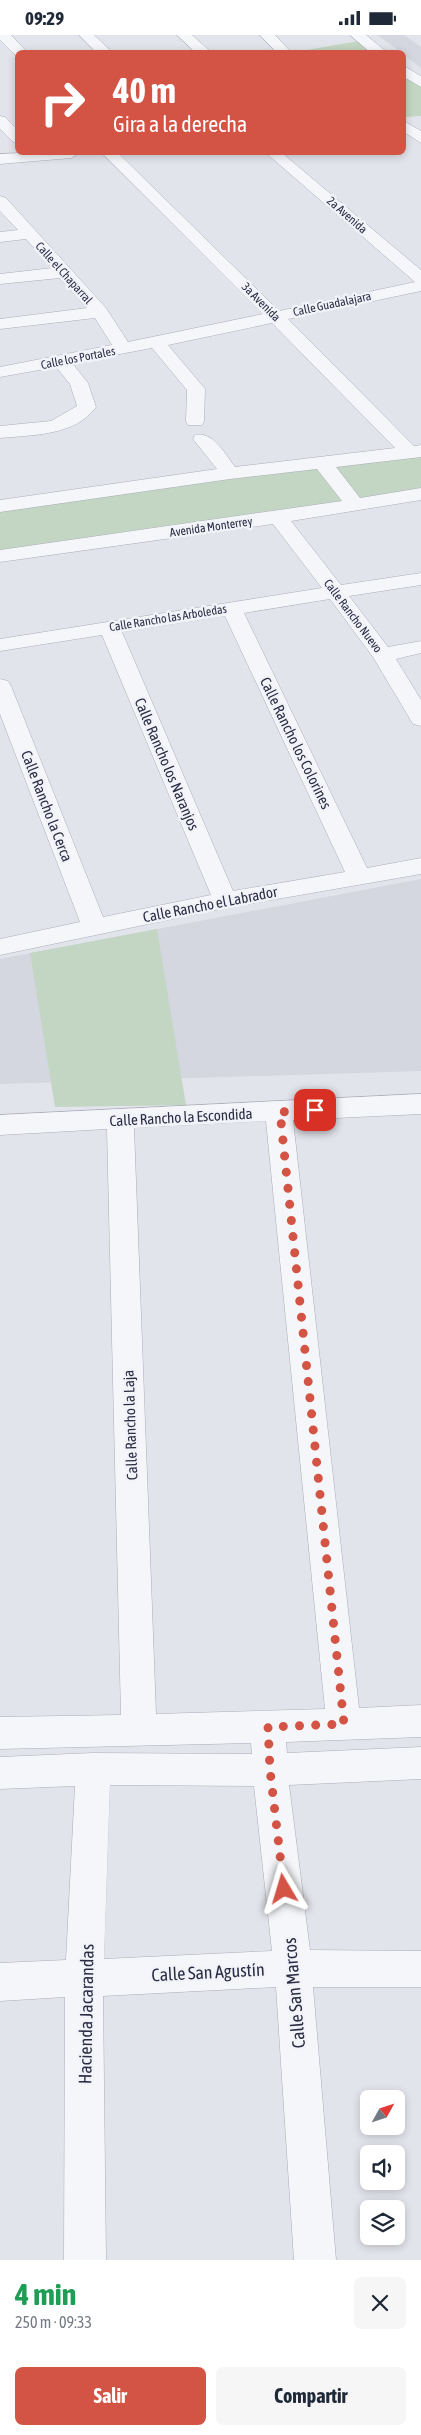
<!DOCTYPE html>
<html lang="es">
<head>
<meta charset="utf-8">
<style>
	:root { --surface:#fff; --page:#f6f6f7; --text:#1f2937; --muted:#747a83; --accent:#d35345 }
	body { margin:0; font-family:"Asap Condensed",sans-serif; background:var(--page); color:var(--text); height:100vh; display:flex; flex-direction:column; font-size:19px; white-space:nowrap }
	* { box-sizing:border-box; margin:0 }
	p { font-size:16px; color:var(--muted) }
	.icon { flex:none; width:28px; height:28px; fill:none; stroke:currentColor; stroke-width:2; stroke-linecap:round; stroke-linejoin:round }
	.map { position:relative; height:2225px; overflow:hidden }
	.sheet { display:flex; flex-direction:column; background:var(--surface); flex:1 }
	.sheet>* { flex:none }
	.guide { position:absolute; left:15px; top:15px; width:391px; height:105px; border-radius:8px; box-shadow:0 2px 8px #0003; background:#d35345; color:#fff; overflow:hidden }
	.needle { width:32px; rotate:50deg }
	.tools { position:absolute; left:360px; top:2055px; display:grid; gap:10px }
	.tools a { display:grid; place-items:center; width:45px; height:45px; border-radius:8px; background:var(--surface); box-shadow:0 2px 8px #0003; font-size:25px }
	.pin { position:absolute; display:grid; place-items:center; width:42px; height:42px; color:#fff; margin:-21px; border-radius:10px; box-shadow:0 2px 8px #0006 }
	.me { position:absolute; width:55px; margin:-28px; rotate:353deg; stroke-linejoin:round; filter:drop-shadow(0 0 4px #0008) }
	.turn { display:flex; align-items:center; gap:18px; height:105px; padding:0 15px; font-size:22px }
	.turn .icon { width:65px; height:65px; stroke-width:2.5 }
	.turn b { display:block; font-size:35px; line-height:42px }
	.round { display:grid; place-items:center; flex:none; width:52px; height:52px; border-radius:8px; background:var(--page) }
	.head { display:flex; align-items:center; justify-content:space-between; height:85px; padding:0 15px }
	h1 { font-size:30px; font-weight:700; line-height:38px; color:#1e9e55 }
	.button { display:flex; gap:10px; margin-top:auto; padding:10px 15px }
	.button a { flex:1; height:58px; border-radius:8px; background:var(--accent); color:#fff; font-size:20px; font-weight:700; line-height:58px; text-align:center }
	.button a+a { background:var(--page); color:var(--text) }
	.status { display:flex; justify-content:space-between; align-items:center; height:35px; padding:0 25px; background:var(--surface); direction:ltr }
	.status svg { height:14px; fill:currentColor }
	.map>svg:first-child { display:block }
	.built { fill:#d4d6e0 }
	.green { fill:#c3d5c3 }
	.lines { fill:none; stroke-linecap:round; stroke-linejoin:round }
	.minor-casing { stroke:#abadb9; stroke-width:1 }
	.minor { fill:#f5f6f9; fill-rule:evenodd }
	.route { stroke:#d35345; stroke-width:9; stroke-dasharray:0 16.2 }
	.labels { text-anchor:middle; dominant-baseline:central; stroke-width:5; stroke-linejoin:round; paint-order:stroke }
	.far-street-label { font-size:12px; fill:#2a2d44; stroke:#f2f3f8 }
	.street-label { font-size:15px; fill:#2a2d44; stroke:#f2f3f8 }
	.near-street-label { font-size:18px; fill:#2a2d44; stroke:#f2f3f8 }
</style>
</head>
<body>
<div class="status"><b>09:29</b><svg viewBox="0 0 49 12"><path d="M0 12V9h3v3zM5 12V6h3v6zM10 12V3h3v9zM15 12V0h3v12zM26 1h20v11H26zM47 4h2v5h-2z"/></svg></div>
<div class="map">
<svg width="421" height="2225" viewBox="0 0 421 2225">
	<rect width="100%" height="100%" fill="#e2e4eb"/>
	<g class="built">
		<path d="M 377,0 L 404,0 L 421,12 L 421,33 L 404,20 L 404,18 L 401,17 Z"/>
		<path d="M 421,844 L 421,1036 L 0,1049 L 0,924 Z"/>
	</g>
	<g class="green">
		<path d="M 359,6 L 375,18 L 289,18 Z"/>
		<path d="M 404,39 L 421,52 L 421,81 L 404,82 Z"/>
		<path d="M 421,415 L 421,461 L 0,520 L 0,472 Z"/>
		<path d="M 157,894 L 186,1070 L 55,1072 L 30,918 Z"/>
	</g>
	<g class="lines">
		<defs>
			<g id="minor">
				<path d="M 0,0 L 11,0 L 28,18 L 18,18 L 16,21 L 0,5 Z"/>
				<path d="M 79,0 L 94,0 L 113,18 L 97,18 Z"/>
				<path d="M 177,0 L 192,0 L 212,18 L 196,18 Z"/>
				<path d="M 260,0 L 275,0 L 290,16 L 277,18 Z"/>
				<path d="M 350,0 L 366,0 L 388,18 L 371,18 Z"/>
				<path d="M 404,31 L 421,41 L 421,52 L 404,42 Z"/>
				<path d="M 0,81 L 5,82 L 18,95 L 18,108 L 13,107 L 0,94 Z"/>
				<path d="M 404,86 L 421,96 L 421,108 L 404,97 Z"/>
				<path d="M 22,118 L 79,118 L 71,123 L 0,129 L 0,119 Z"/>
				<path d="M 102,118 L 118,118 L 279,276 L 415,247 L 266,118 L 282,118 L 421,235 L 421,256 L 288,284 L 414,411 L 421,410 L 421,422 L 336,432 L 360,463 L 421,453 L 421,465 L 291,486 L 341,550 L 421,538 L 421,550 L 349,561 L 388,612 L 421,606 L 421,618 L 396,624 L 421,665 L 421,691 L 413,689 L 373,622 L 330,564 L 244,578 L 367,833 L 421,823 L 421,839 L 225,873 L 0,920 L 0,904 L 80,887 L 0,679 L 0,644 L 8,646 L 11,651 L 103,882 L 211,860 L 102,600 L 0,616 L 0,604 L 322,553 L 273,489 L 0,527 L 0,515 L 342,466 L 317,434 L 230,444 L 0,477 L 0,465 L 217,434 L 193,404 L 195,400 C 213,396 225,419 235,432 L 395,413 L 272,288 L 168,310 L 205,354 L 204,386 L 202,390 L 188,390 L 186,386 L 187,355 L 152,313 L 72,328 L 88,348 L 96,372 C 76,401 31,400 0,403 L 0,391 L 51,386 L 77,371 L 70,349 L 56,332 L 0,342 L 0,332 L 112,310 L 95,283 L 0,294 L 0,284 L 87,273 L 60,243 L 0,249 L 0,239 L 52,233 L 26,204 L 0,207 L 0,197 L 18,195 L 0,176 L 0,161 L 6,163 L 106,273 L 128,307 L 263,279 ZM 225,581 L 345,837 L 233,856 L 122,597 Z"/>
				<path d="M 421,1059 L 421,1079 L 293,1085 L 359,1673 L 421,1670 L 421,1702 L 286,1707 L 287,1718 L 421,1712 L 421,1744 L 289,1750 L 310,1915 L 421,1916 L 421,1952 L 313,1952 L 336,2225 L 294,2225 L 276,1952 L 103,1961 L 106,2225 L 64,2225 L 65,1962 L 0,1966 L 0,1928 L 66,1925 L 75,1751 L 0,1754 L 0,1722 L 93,1718 L 252,1719 L 251,1708 L 0,1714 L 0,1682 L 121,1680 L 107,1094 L 0,1100 L 0,1080 ZM 266,1086 L 325,1674 L 156,1679 L 134,1093 ZM 110,1750 L 254,1751 L 272,1916 L 104,1924 Z"/>
			</g>
		</defs>
		<use href="#minor" class="minor-casing"/>
		<use href="#minor" class="minor"/>
	</g>
	<g class="lines">
		<path class="route" d="M 284,1854 L 270,1735 L 268,1692 L 344,1689 L 280,1077 L 315,1075"/>
	</g>
	<g class="labels">
		<g class="far-street-label">
			<text transform="translate(347 180) rotate(41)">2a Avenida</text>
			<text transform="translate(64 238) rotate(48)">Calle el Chaparral</text>
			<text transform="translate(261 267) rotate(45)">3a Avenida</text>
			<text transform="translate(332 269) rotate(-12)">Calle Guadalajara</text>
			<text transform="translate(78 323) rotate(-11)">Calle los Portales</text>
			<text transform="translate(211 492) rotate(-8)">Avenida Monterrey</text>
			<text transform="translate(353 581) rotate(53)">Calle Rancho Nuevo</text>
			<text transform="translate(168 583) rotate(-9)">Calle Rancho las Arboledas</text>
		</g>
		<g class="street-label">
			<text transform="translate(296 708) rotate(64)">Calle Rancho los Colorines</text>
			<text transform="translate(167 729) rotate(67)">Calle Rancho los Naranjos</text>
			<text transform="translate(47 771) rotate(69)">Calle Rancho la Cerca</text>
			<text transform="translate(210 869) rotate(-11)">Calle Rancho el Labrador</text>
			<text transform="translate(181 1082) rotate(-3)">Calle Rancho la Escondida</text>
			<text transform="translate(130 1390) rotate(-92)">Calle Rancho la Laja</text>
		</g>
		<g class="near-street-label">
			<text transform="translate(208 1937) rotate(-3)">Calle San Agustín</text>
			<text transform="translate(294 1958) rotate(-95)">Calle San Marcos</text>
			<text transform="translate(86 1979) rotate(-89)">Hacienda Jacarandas</text>
		</g>
	</g>
</svg>
<div class="tools">
<a><svg class="needle" viewBox="-14 -14 28 28"><path d="M0-13l5 13h-10z" fill="#e53935"/><path d="M0 13l5-13h-10z" fill="#747a83"/></svg></a>
<a><svg class="icon" aria-label="sound" viewBox="0 0 24 24"><path d="M4 9h4l5-4v14l-5-4H4zM17 9q2 3 0 6"/></svg></a>
<a><svg class="icon" aria-label="layers" viewBox="0 0 24 24"><path d="M12 4l9 5-9 5-9-5zM3 14l9 5 9-5"/></svg></a>
</div>
<div class="pin" style="left:315px;top:1075px;background:#d93025"><svg class="icon" aria-label="arrive" viewBox="0 0 24 24"><path d="M6 21V4h12l-3 4 3 4H6"/></svg></div>
<svg class="me" style="left:284px;top:1854px" viewBox="-20 -20 40 40"><path d="M0-17L14 15 0 8-14 15z" fill="#d35345" stroke="#fff" stroke-width="4"/></svg>
<div class="guide">
<div class="turn"><svg class="icon" aria-label="right" viewBox="0 0 24 24"><path d="M7 20v-9h11M14 6l5 5-5 5"/></svg><div><b>40 m</b>Gira a la derecha</div></div>
</div>
</div>
<section class="sheet">
<div class="head"><div><h1>4 min</h1><p>250 m · 09:33</p></div><a class="round"><svg class="icon" aria-label="close" viewBox="0 0 24 24"><path d="M6 6l12 12M18 6L6 18"/></svg></a></div>
<div class="button"><a>Salir</a><a>Compartir</a></div>
</section>
</body>
</html>
